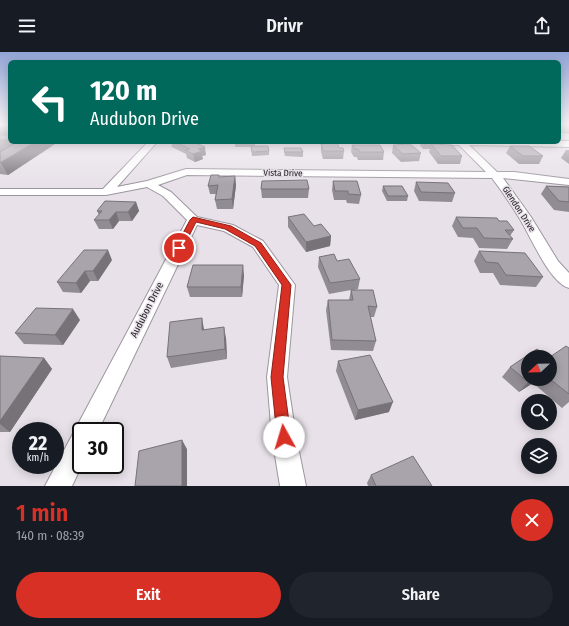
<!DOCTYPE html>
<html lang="en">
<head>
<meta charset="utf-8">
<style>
	:root { --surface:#171b24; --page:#20242c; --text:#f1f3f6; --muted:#9ea1a6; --accent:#d93025 }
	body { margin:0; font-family:"Fira Sans Condensed",sans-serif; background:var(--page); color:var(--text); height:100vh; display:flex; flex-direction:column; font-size:15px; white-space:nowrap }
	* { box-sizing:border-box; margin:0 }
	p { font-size:13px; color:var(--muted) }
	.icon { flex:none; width:22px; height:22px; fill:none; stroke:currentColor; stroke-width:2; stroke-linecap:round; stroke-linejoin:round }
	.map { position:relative; height:434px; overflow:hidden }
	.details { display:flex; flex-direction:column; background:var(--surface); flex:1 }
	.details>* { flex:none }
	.hud { position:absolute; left:8px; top:8px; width:553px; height:84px; border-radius:6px; box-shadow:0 2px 10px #0003; background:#00695c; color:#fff; overflow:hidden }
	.needle { width:26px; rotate:248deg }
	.tools { position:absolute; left:521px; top:298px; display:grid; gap:8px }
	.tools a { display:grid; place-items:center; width:36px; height:36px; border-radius:50%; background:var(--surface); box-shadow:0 2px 10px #0003; font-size:20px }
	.speed { position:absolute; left:12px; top:370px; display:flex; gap:8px; font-size:20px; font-weight:700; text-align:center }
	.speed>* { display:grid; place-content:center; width:52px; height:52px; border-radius:50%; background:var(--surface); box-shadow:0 2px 10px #0003; line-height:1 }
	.speed small { font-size:10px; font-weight:400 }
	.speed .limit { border:2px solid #111; border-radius:6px; background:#fff; color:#111 }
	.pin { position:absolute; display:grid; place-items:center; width:34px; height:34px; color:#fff; margin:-17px; border:2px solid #fff; border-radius:50%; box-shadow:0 1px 4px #0007 }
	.me { position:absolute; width:44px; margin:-22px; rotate:354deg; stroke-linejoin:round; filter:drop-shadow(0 0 3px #0008) }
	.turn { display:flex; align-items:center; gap:14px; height:84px; padding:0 16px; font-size:18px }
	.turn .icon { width:52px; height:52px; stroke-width:2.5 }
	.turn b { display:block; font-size:28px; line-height:34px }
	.round { display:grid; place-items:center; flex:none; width:42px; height:42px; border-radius:21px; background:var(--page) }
	.head { display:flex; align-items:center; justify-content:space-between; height:68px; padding:0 16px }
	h1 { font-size:24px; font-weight:600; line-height:30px; color:var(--accent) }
	.primary-button { display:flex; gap:8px; margin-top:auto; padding:8px 16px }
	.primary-button a { flex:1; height:46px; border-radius:24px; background:var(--accent); color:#fff; font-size:16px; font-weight:600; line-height:46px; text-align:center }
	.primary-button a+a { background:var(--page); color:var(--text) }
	header { display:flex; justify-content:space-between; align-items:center; height:52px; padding:0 16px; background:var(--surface); font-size:18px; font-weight:600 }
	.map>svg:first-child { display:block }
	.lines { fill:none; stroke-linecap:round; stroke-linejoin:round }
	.minor-casing { stroke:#9c969e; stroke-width:2 }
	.minor { fill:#fff; fill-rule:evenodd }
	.wall { fill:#918c93 }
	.shaded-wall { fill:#767278 }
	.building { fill:#a9a3ab; stroke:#767278 }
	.route { fill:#d93025; stroke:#8d1f18 }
	.labels { text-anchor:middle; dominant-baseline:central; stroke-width:3; stroke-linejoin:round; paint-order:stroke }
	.far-street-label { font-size:9px; fill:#232124; stroke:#e8e1e9 }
	.street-label { font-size:10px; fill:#232124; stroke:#e8e1e9 }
</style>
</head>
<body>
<header><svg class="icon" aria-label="menu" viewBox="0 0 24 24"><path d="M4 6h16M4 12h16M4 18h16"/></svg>Drivr<svg class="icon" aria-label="share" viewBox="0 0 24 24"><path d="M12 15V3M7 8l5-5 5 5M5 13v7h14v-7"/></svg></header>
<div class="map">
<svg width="569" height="434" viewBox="0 0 569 434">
	<rect width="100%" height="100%" fill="#e8e1e9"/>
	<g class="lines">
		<defs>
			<path id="minor" d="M 569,89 L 569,95 L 469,93 L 497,120 L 514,120 L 569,127 L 569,133 L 503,126 L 531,165 L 558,209 L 569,221 L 569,236 C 549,231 530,182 518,164 C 510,151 501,138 492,126 L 187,123 L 158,133 L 171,140 L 197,165 L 233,173 L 263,189 L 295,233 L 287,325 L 296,385 L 306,434 L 280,434 L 272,385 L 267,325 L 279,233 L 253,195 L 224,179 L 197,173 L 98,379 L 81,379 L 82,413 L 72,434 L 45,434 L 187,168 L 163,144 L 147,135 L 106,143 L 0,143 L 0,137 L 103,137 L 148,90 L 157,90 L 117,135 L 147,129 L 186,117 L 486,120 L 459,93 L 445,93 L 441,90 Z"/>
		</defs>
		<use href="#minor" class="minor-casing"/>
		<use href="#minor" class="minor"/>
	</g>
	<g class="wall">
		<path d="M 0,72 L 10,72 L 10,81 L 7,81 L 8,83 L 10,83 L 10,90 L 58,90 L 8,123 L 0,122 L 0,100 L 1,99 L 0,99 Z"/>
		<path d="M 559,72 L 569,72 L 569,82 L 561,81 L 559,80 Z"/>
		<path d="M 171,90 L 197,90 L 197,92 L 206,103 L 202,104 L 203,107 L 195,110 L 187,106 L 186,102 L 172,95 Z"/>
		<path d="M 235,90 L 255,90 L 255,94 L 269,99 L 269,103 L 252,104 L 251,95 L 235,95 Z"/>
		<path d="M 323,90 L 339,96 L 344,99 L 343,107 L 323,107 L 321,100 L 321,92 L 323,92 Z"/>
		<path d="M 421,90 L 431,90 L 433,92 L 462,104 L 460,112 L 438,112 L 429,100 L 430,97 L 423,97 L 420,93 Z"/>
		<path d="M 352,93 L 384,100 L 383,108 L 358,108 L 357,105 L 354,105 L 351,100 Z"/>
		<path d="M 393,93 L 421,101 L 419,109 L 401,110 L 392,101 Z"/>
		<path d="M 510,94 L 543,104 L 539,112 L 519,112 L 506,101 Z"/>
		<path d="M 284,96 L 303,100 L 303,105 L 285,104 L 284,100 Z"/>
		<path d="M 566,98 L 569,98 L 569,112 L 561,106 Z"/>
		<path d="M 219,123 L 219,125 L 235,124 L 236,133 L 233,157 L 217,157 L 215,148 L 216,142 L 210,142 L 208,134 Z"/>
		<path d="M 333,129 L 361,143 L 359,152 L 347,151 L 346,148 L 334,148 L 332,138 Z"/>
		<path d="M 416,130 L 455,141 L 452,150 L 419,149 L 414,139 Z"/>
		<path d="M 383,134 L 408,144 L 407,149 L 387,149 L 382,139 Z"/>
		<path d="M 546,134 L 569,135 L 569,160 L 554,158 L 541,142 Z"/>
		<path d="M 261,137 L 309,137 L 308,146 L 262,146 Z"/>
		<path d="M 136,150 L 139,159 L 132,169 L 119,169 L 113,177 L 99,177 L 94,168 L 99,163 L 97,159 Z"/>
		<path d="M 288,165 L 331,184 L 330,194 L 306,200 L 288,175 Z"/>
		<path d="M 456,165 L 499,169 L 514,178 L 510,184 L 513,187 L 507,197 L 479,196 L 473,186 L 458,185 L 452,174 Z"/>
		<path d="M 479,199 L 543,225 L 536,235 L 500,233 L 493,221 L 480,221 L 474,209 Z"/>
		<path d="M 319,205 L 337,209 L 360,227 L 358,237 L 354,238 L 377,255 L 374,265 L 370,265 L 376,289 L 373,299 L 331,298 L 326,258 L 328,248 L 349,248 L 351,238 L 329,242 L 318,215 Z"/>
		<path d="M 112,208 L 98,229 L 90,229 L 81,241 L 63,240 L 57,230 Z"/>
		<path d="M 244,223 L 242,245 L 190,245 L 187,235 Z"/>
		<path d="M 80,268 L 63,293 L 24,292 L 15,281 Z"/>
		<path d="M 204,277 L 204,278 L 226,286 L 227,307 L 171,316 L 167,305 Z"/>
		<path d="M 569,296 L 569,350 L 562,356 L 533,331 L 519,340 L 502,325 L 510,315 L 528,327 L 550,327 Z"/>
		<path d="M 0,304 L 44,306 L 52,317 L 10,380 L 0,380 Z"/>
		<path d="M 338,309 L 389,360 L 355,368 L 336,319 Z"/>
		<path d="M 371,423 L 432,434 L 368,434 L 367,431 Z"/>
	</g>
	<g class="shaded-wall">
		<path d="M 2,72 L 8,83 L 0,87 L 0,74 Z"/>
		<path d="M 35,90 L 58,90 L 8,123 L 1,111 Z"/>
		<path d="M 205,95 L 206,103 L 202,104 L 203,107 L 195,110 L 193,102 L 198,97 Z"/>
		<path d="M 235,124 L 236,133 L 233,157 L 232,147 Z"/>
		<path d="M 136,150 L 139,159 L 132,169 L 128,160 Z"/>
		<path d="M 116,160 L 119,169 L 113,177 L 109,168 Z"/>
		<path d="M 331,184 L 330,194 L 306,200 L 306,190 Z"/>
		<path d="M 108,198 L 112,208 L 98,229 L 93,219 Z"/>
		<path d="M 243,213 L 244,223 L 242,245 L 241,235 Z"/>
		<path d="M 85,219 L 90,229 L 81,241 L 76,231 Z"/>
		<path d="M 73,257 L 80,268 L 63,293 L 55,283 Z"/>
		<path d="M 202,266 L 204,277 L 204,289 L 202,278 Z"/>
		<path d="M 224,275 L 226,286 L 227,307 L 225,297 Z"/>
		<path d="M 44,306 L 52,317 L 10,380 L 0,372 L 0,369 Z"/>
		<path d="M 533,327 L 537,327 L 533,331 L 519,340 L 528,330 Z"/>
		<path d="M 393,350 L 389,360 L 355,368 L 358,358 Z"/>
		<path d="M 182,388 L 187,397 L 187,434 L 182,434 Z"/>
	</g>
	<g class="building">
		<path d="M 560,72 L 569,72 L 569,74 L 565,74 Z"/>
		<rect x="0" y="83" width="10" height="5"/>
		<path d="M 17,90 L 35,90 L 0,111 L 0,100 Z"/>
		<path d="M 175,90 L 195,90 L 194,90 L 205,95 L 198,97 L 202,99 L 193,102 L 185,98 L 190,97 Z"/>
		<path d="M 324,90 L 337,90 L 339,96 L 343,96 L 344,99 L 323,99 L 321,92 L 324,92 Z"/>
		<path d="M 422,90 L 431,90 L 433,92 L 431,92 L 431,93 L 425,93 Z"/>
		<path d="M 410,92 L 421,101 L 403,102 L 393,93 Z"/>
		<path d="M 431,92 L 452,93 L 462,104 L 441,104 Z"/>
		<path d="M 352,93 L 380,93 L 384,100 L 360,100 L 358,97 L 355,97 Z"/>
		<path d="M 251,94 L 268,94 L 269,99 L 252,100 Z"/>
		<path d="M 510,94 L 529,94 L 543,104 L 523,104 Z"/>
		<path d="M 284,96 L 301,96 L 303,100 L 285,100 Z"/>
		<path d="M 211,123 L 219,123 L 219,125 L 235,124 L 232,147 L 215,148 L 218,133 L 208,134 Z"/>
		<path d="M 307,128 L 309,137 L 261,137 L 262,129 Z"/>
		<path d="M 333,129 L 357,129 L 361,143 L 348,142 L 348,139 L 335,139 Z"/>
		<path d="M 416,130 L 448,131 L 455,141 L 421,140 Z"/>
		<path d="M 383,134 L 402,134 L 408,144 L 388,144 Z"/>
		<path d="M 546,134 L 569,135 L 569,150 L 559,149 Z"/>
		<path d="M 105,149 L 136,150 L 128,160 L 116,160 L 109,168 L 94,168 L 102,159 L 97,159 Z"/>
		<path d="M 304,162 L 314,174 L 321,172 L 331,184 L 306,190 L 288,165 Z"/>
		<path d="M 456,165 L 497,166 L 499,169 L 507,169 L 514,178 L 505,178 L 513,187 L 484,186 L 477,176 L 463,176 Z"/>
		<path d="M 84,198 L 108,198 L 93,219 L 85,219 L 76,231 L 57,230 Z"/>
		<path d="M 479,199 L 525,201 L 543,225 L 506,223 L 498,211 L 486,210 Z"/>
		<path d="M 334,202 L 337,209 L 349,207 L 360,227 L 330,231 L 319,205 Z"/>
		<path d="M 193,213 L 243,213 L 241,235 L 187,235 Z"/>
		<path d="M 351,238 L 373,238 L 377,255 L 368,254 L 376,289 L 332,288 L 328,248 L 353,248 Z"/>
		<path d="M 36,256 L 73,257 L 55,283 L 15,281 Z"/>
		<path d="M 202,266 L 202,278 L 224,275 L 225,297 L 167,305 L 170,270 Z"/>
		<path d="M 566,294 L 569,296 L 569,342 L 550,327 L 550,305 Z"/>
		<path d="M 537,297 L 548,305 L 528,305 L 528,327 L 533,327 L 528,330 L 510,315 Z"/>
		<path d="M 370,303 L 393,350 L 358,358 L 338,309 Z"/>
		<path d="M 0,304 L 44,306 L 0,369 Z"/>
		<path d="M 182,388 L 182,434 L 135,434 L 139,399 Z"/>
		<path d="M 413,404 L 432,434 L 376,434 L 371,423 Z"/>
	</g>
	<linearGradient id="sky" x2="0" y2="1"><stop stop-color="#91a4d5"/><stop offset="0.55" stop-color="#f5f2f5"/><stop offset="1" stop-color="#f5f2f5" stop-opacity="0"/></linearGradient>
	<rect width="569" height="132" fill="url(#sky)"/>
	<path class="route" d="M 193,165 L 231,174 L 261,191 L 291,233 L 283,325 L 291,385 L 289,390 L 284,392 L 279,390 L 277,385 L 271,325 L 282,233 L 255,194 L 225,177 L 196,170 L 182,198 L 176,198 L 175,196 L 190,168 Z"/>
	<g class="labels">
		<g class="far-street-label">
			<text transform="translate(283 121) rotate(1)">Vista Drive</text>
			<text transform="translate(519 157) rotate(57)">Glendon Drive</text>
		</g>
		<g class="street-label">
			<text transform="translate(147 258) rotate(-63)">Audubon Drive</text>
		</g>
	</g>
</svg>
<div class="tools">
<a><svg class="needle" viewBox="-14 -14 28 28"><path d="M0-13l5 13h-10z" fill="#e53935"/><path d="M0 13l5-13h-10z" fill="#9ea1a6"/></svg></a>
<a><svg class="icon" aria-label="search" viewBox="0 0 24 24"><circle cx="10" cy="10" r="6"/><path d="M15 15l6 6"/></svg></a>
<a><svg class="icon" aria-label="layers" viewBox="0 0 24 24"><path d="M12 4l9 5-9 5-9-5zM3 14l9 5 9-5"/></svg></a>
</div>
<div class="speed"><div>22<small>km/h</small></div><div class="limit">30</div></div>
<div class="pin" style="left:179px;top:196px;background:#d93025"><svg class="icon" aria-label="arrive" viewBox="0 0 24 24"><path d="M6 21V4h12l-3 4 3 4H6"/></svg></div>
<svg class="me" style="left:284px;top:385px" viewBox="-20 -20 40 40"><circle r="19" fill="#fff"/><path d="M0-13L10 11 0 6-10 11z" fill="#d93025"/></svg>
<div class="hud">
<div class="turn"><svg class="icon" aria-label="left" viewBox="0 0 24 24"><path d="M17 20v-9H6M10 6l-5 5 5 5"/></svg><div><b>120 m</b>Audubon Drive</div></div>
</div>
</div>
<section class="details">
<div class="head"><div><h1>1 min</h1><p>140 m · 08:39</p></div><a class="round" style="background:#d93025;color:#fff"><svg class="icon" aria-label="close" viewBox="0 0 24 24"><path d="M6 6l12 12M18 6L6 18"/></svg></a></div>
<div class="primary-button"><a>Exit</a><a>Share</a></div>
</section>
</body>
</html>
